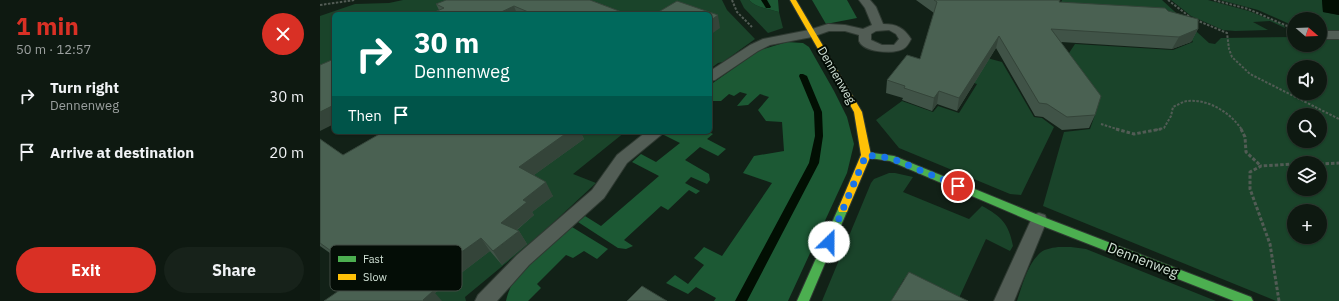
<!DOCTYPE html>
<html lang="en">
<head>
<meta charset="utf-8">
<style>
	:root { --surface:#0e1911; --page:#17221a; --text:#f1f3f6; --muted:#9ba09f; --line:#2e3831; --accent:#d93025 }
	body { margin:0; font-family:"IBM Plex Sans",sans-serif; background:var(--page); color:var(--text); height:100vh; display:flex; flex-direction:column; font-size:15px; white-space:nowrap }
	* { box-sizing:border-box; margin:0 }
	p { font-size:13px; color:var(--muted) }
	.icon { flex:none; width:22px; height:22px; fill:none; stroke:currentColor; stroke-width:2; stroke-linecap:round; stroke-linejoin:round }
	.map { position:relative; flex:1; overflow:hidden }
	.sheet { display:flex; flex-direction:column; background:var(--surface); width:320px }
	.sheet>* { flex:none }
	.hud { position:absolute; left:12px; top:12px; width:380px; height:122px; border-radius:6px; box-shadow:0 1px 3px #0004,0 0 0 1px var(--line); background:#00695c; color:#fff; overflow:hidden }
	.needle { width:26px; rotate:109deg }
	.buttons { position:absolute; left:967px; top:12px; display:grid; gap:8px }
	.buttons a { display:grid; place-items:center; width:40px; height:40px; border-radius:50%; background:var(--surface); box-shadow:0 1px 3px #0004,0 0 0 1px var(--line); font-size:20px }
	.pin { position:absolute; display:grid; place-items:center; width:34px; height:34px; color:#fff; margin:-17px; border:2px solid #fff; border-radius:50%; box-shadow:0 1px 4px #0007 }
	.me { position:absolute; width:44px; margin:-22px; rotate:23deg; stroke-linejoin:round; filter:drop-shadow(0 0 3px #0008) }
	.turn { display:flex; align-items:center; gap:14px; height:84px; padding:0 16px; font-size:18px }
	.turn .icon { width:52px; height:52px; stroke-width:2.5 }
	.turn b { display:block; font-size:28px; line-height:34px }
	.then { display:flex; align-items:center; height:38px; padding:0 16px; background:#0003; gap:8px; font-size:15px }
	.round { display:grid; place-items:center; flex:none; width:42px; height:42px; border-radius:21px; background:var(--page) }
	.head { display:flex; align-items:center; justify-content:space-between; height:68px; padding:0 16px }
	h1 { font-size:24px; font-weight:700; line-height:30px; color:var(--accent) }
	.action { display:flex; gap:8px; margin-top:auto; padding:8px 16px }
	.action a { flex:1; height:46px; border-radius:24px; background:var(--accent); color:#fff; font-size:16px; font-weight:700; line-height:46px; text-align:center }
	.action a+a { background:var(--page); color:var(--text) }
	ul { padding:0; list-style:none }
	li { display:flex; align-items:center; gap:12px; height:56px; padding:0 16px }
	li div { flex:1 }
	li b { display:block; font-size:15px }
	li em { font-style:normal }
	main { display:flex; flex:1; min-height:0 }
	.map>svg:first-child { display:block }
	.green { fill:#1a442a; fill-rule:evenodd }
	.forest { fill:#1c5934 }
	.water { fill:#020f03 }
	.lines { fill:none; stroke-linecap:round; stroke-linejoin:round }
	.stream { fill:#020f03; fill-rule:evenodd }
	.lane-casing { stroke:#2f3a32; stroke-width:2 }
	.fast-casing { stroke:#2f3a32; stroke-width:2 }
	.slow-casing { stroke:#2f3a32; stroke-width:2 }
	.path-far1 { stroke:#525c55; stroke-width:2; stroke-dasharray:2.5 1.5; stroke-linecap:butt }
	.path { stroke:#525c55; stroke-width:3; stroke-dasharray:3.5 2; stroke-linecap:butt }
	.lane { fill:#525d55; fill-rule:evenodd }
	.fast { fill:#4caf50; fill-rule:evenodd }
	.slow { fill:#ffc107; fill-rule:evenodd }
	.wall { fill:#405347 }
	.shaded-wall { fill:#344439 }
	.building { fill:#4a6152; stroke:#344439 }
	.route { stroke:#1a73e8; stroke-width:7; stroke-dasharray:0 12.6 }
	.labels { text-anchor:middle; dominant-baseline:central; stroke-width:4; stroke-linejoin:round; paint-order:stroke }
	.street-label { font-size:12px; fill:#d2e2d6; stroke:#040d06 }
	.near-street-label { font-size:14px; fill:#d2e2d6; stroke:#040d06 }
	.key { fill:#040d06; stroke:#424d44; stroke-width:1 }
	.key-label { font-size:11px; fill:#d2e2d6 }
</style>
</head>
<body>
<main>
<section class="sheet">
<div class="head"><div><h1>1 min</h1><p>50 m · 12:57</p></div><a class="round" style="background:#d93025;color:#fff"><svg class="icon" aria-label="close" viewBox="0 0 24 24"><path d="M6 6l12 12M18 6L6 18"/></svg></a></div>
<ul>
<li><svg class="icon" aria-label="right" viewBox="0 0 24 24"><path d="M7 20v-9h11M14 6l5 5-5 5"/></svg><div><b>Turn right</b><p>Dennenweg</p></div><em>30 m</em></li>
<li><svg class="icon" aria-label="arrive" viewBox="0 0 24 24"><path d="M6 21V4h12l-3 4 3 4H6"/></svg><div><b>Arrive at destination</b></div><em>20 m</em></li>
</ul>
<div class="action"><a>Exit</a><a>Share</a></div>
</section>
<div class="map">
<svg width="1019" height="301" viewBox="0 0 1019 301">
	<rect width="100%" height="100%" fill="#122117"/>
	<g class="green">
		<path d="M 83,0 L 171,0 L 128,14 L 14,14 L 14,76 L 0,82 L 0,16 L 35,4 L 69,3 Z"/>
		<path d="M 272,0 L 402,0 L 407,10 L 435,39 L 403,62 L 398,63 L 390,69 L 390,14 L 277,14 Z"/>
		<path d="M 420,0 L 429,0 C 436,8 450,9 459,12 L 463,28 L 448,33 L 424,8 Z"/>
		<path d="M 742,0 L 842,0 L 889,43 L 895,44 L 901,38 L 974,37 L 974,45 L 1000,45 L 1000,37 L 1019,37 L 1019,301 L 956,301 L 723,206 L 744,132 L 770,129 L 777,109 L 743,62 L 755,44 L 853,50 L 873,42 L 865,29 L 739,9 ZM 974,67 L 1000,67 L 1000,93 L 974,93 ZM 974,115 L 1000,115 L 1000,141 L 974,141 ZM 974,163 L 1000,163 L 1000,189 L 974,189 ZM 974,211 L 1000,211 L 1000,237 L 974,237 Z"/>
		<path d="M 851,0 L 888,0 L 929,11 L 964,25 L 965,28 L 950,21 L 933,22 L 948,30 L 915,31 L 903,30 L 871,16 Z"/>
		<path d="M 900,0 L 1002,0 L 1003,12 L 1019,15 L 1019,33 L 1000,33 L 1000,19 L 974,19 L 974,26 L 938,10 Z"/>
		<path d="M 618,45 L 682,62 L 714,117 L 722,118 L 734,127 L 701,195 L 690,194 L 579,148 L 556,120 L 582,101 L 613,112 L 618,106 L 639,113 L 657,84 L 603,67 Z"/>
		<path d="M 262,132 L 305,132 L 253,174 L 276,183 L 221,234 L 145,297 L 146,301 L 98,301 L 204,181 Z"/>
		<path d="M 569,173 L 575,173 L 593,177 L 583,192 L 649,219 L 662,206 C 681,216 689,224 693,246 L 690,251 L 666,239 L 639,298 L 628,299 L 584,279 L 571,301 L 502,301 L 551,183 L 554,179 Z"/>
		<path d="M 738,247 L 751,247 L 766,249 L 896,301 L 697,301 C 702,286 707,266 718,255 C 723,249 731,248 738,247 Z"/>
	</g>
	<g class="forest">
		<path d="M 429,0 L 458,0 L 459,12 C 450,9 436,8 429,0 Z"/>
		<path d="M 492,0 L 527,0 L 537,18 L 506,24 Z"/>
		<path d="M 467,42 L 483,43 L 489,47 L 514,91 L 527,117 L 534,144 L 527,173 L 468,301 L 394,301 L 396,298 L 376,287 L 368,294 L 346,283 L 355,275 L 368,284 L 384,265 L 374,258 L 384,247 L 402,256 L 452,183 L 423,173 L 434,156 L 464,151 L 462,122 L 446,121 L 438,110 L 449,97 L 440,94 L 428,105 L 417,106 L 427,94 L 420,92 L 414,96 L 409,94 L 401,101 L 390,101 L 390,85 L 440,50 Z"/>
		<path d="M 348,132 L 389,132 L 393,134 L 387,139 L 406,149 L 398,156 L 380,147 L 365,160 L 389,174 L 390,180 L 387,184 L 371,177 L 365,183 L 380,191 L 376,194 L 369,190 L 348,210 L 341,206 L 304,240 L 313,246 L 306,249 L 298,248 L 258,222 L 265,216 L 281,226 L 339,176 L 312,162 L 321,154 L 336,162 L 360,143 L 344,135 Z"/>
		<path d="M 252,227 L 288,249 L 277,259 L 264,251 L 253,258 L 246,255 L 217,284 L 221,288 L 208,301 L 186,301 C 193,267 227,247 252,227 Z"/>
	</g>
	<path class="water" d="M 1002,0 L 1019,0 L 1019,15 L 1003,12 Z"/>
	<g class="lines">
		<g class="stream">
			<path d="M 441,0 L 447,0 L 451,7 L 450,8 L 446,8 Z"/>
			<path d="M 480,74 L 483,74 L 487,76 L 502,112 L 503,136 L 499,163 L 427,301 L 415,301 L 489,163 L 495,136 L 494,112 L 479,76 Z"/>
		</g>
		<defs>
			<g id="lane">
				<path d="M 539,0 L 550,0 L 556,7 L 563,24 C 577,24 584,28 591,39 C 589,43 587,47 583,49 C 574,54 544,53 539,41 C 539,41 539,36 539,35 L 525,31 L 509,31 L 492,37 L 450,45 L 438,51 L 395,80 L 390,81 L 390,71 L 430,45 L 443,39 L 489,30 L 508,24 L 525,25 L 543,29 L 552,25 L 545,8 ZM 569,30 L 576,34 L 579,39 L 574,45 L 562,45 L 551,40 L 551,34 L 556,31 Z"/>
				<rect x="1000" y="31" width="19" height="8"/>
				<path d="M 326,132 L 343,132 L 341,135 L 307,163 L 284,198 L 209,265 L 177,301 L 155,301 L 158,295 L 197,255 L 272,190 L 297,155 Z"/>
				<path d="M 719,213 L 725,215 L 727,220 L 694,301 L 674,301 L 711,220 L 713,215 Z"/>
			</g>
			<g id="fast">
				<path d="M 546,152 L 574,156 L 723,217 L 931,297 L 933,301 L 914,301 L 715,223 L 570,161 L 543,157 L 541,155 Z"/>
				<path d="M 523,205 L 527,206 L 528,209 L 489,301 L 477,301 L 518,209 L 519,206 Z"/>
			</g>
			<path id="slow" d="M 470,0 L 476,0 L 542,112 L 551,155 L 528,209 L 527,212 L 519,212 L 518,209 L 541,155 L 534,112 Z"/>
		</defs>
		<use href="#lane" class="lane-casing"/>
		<use href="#fast" class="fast-casing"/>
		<use href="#slow" class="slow-casing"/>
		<g class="path-far1">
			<path d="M 412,0 L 417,12 L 432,27"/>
			<path d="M 848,0 L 870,17"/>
			<path d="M 894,0 L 928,9 L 974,29"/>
			<path d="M 0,5 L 35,0"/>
			<path d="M 876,20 L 907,33 L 909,49 L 912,57 L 930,74 L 1019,119"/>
			<path d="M 781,124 L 800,130"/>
			<path d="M 836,130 L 844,128 L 851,116 L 853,107 C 858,105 863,101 868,101 C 889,99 911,113 922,130"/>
		</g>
		<g class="path">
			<path d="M 796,129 L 814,134 L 841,129"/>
			<path d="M 921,129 L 925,137 L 926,152 L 941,166"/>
			<path d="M 1000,164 L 1019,163"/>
			<path d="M 959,301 L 950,244 L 930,189 L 930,172 L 941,166 L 974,164"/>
		</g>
		<use href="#lane" class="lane"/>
		<use href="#fast" class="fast"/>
		<use href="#slow" class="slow"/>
	</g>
	<g class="wall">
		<path d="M 596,0 L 740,0 L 739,2 L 848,11 L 878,29 L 871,42 L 852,49 L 741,42 L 775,115 L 769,128 L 742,130 L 723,117 L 715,116 L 676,48 L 637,111 L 617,104 L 612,111 L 582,100 L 583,98 L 566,93 L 567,80 L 600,59 L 614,13 Z"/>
		<path d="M 273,1 L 307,14 L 110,14 L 119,10 L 116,4 Z"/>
		<path d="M 63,132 L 263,132 L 261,133 L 264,139 L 214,175 L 233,196 L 212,212 L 214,215 L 197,230 L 199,231 L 207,244 L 182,265 L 170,251 L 115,293 L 41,275 L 0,246 L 0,139 L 23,155 Z"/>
	</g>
	<g class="shaded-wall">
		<path d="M 194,6 L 197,14 L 177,14 Z"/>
		<path d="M 398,15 L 400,28 L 390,35 L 390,21 Z"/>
		<path d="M 878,29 L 871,42 L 852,49 L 859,37 Z"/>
		<path d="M 679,36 L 676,48 L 637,111 L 639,98 Z"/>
		<path d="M 619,91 L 617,104 L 612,111 L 614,98 Z"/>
		<path d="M 14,105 L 14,124 L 0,131 L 0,112 Z"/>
		<path d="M 248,132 L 263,132 L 261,133 L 264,139 L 207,180 L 199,167 Z"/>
		<path d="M 226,182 L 233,196 L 212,212 L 214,215 L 189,236 L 181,223 L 203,200 Z"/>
		<path d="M 199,231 L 207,244 L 182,265 L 173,251 Z"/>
		<path d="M 161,238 L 170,251 L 115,293 L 122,301 L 104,301 L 103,300 L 101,281 Z"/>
	</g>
	<g class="building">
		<path d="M 126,0 L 270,0 L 307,14 L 213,14 L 194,6 L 177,14 L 110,14 L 124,8 L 116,4 Z"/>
		<path d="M 614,0 L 740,0 L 739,2 L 845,8 L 848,11 L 878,19 L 878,29 L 859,37 L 731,29 L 781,96 L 775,115 L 747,117 L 727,104 L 719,103 L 679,36 L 639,98 L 619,91 L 614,98 L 584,88 L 585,86 L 567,80 L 587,55 L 600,59 L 617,2 Z"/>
		<path d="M 357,1 L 398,15 L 390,21 L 390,14 L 335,14 Z"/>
		<path d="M 14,59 L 14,105 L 0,112 L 0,65 Z"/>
		<path d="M 63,132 L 248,132 L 199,167 L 226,182 L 203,200 L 207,202 L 181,223 L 199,231 L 173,251 L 161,238 L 101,281 L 113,291 L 103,300 L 104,301 L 4,301 L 43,274 L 0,243 L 0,139 L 23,155 Z"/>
		<path d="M 589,272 L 648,301 L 571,301 Z"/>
		<path d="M 322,286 L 347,301 L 307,301 Z"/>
	</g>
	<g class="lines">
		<path class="route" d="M 509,242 L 546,155 L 571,158 L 638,186"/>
	</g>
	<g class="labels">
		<g class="street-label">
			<text transform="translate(517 75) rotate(60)">Dennenweg</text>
		</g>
		<g class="near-street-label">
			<text transform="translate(823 260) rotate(21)">Dennenweg</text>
		</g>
	</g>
	<rect x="10" y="245" width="132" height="46" rx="6" class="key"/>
	<rect x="18" y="256" width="18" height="6" fill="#4caf50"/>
	<rect x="18" y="274" width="18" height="6" fill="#ffc107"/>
	<g class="key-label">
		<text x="43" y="263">Fast</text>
		<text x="43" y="281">Slow</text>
	</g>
</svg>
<div class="buttons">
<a><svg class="needle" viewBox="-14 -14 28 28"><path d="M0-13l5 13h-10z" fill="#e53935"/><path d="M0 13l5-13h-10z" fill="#9ba09f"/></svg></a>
<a><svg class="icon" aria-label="sound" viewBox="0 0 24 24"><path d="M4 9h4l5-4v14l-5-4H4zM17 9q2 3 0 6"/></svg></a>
<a><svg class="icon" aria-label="search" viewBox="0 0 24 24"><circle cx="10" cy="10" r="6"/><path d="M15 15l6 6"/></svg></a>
<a><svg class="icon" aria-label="layers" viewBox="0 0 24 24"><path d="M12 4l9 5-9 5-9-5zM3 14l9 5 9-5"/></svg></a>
<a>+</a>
</div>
<div class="pin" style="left:638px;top:186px;background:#d93025"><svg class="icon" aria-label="arrive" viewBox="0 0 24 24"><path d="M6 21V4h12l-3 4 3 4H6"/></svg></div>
<svg class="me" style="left:509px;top:242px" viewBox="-20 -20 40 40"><circle r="19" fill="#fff"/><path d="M0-13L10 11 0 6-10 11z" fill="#1a73e8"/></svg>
<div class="hud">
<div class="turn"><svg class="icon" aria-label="right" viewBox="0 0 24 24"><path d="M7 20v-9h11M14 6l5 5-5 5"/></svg><div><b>30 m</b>Dennenweg</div></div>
<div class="then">Then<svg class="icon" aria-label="arrive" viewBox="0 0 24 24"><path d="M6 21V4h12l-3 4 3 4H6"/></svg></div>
</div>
</div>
</main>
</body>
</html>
